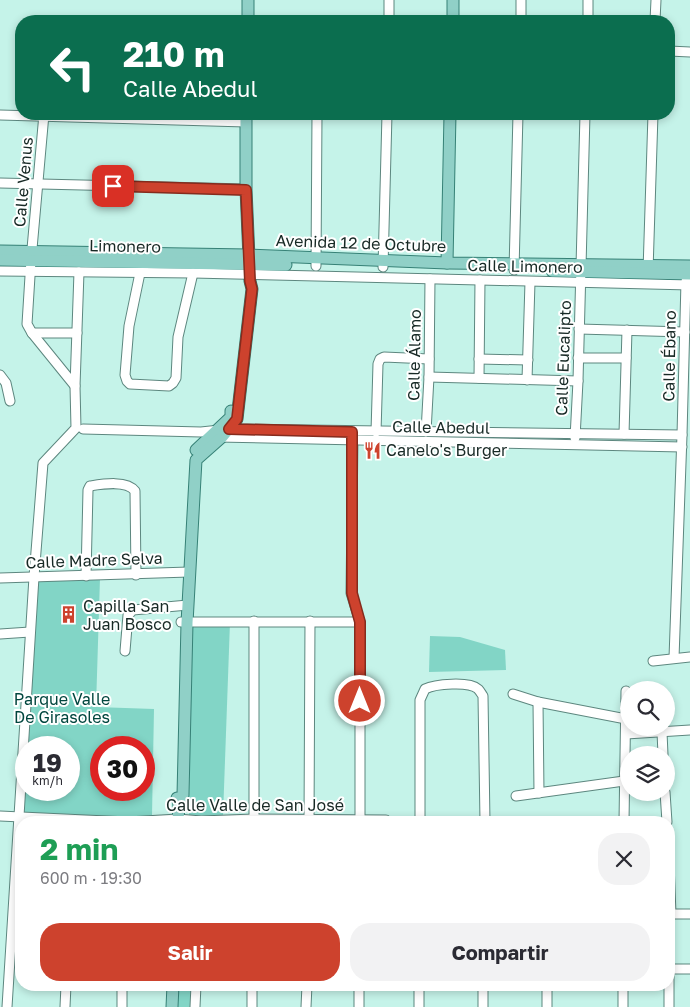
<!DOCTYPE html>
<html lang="es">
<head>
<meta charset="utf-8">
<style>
	:root { --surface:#fff; --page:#f2f2f3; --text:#2b2b33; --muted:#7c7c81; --accent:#cd422d }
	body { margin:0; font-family:"Golos Text",sans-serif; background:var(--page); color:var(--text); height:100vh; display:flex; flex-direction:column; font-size:19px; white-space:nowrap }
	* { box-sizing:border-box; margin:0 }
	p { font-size:16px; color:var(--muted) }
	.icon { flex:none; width:28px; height:28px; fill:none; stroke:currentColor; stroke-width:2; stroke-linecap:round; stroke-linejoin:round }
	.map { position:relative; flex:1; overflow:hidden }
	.sheet { position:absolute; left:15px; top:816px; width:660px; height:175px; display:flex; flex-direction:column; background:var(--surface); border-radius:20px; box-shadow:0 2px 8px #0003 }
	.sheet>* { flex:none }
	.banner { position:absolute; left:15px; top:15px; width:660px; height:105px; border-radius:20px; box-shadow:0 2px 8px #0003; background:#0b6e4f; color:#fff; overflow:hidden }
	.tools { position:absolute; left:620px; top:681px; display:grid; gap:10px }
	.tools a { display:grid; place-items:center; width:55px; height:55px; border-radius:50%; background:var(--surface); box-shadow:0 2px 8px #0003; font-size:25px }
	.speed { position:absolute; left:15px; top:736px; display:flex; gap:10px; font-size:25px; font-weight:700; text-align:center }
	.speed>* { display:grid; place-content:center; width:65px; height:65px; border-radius:50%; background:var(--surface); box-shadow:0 2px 8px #0003; line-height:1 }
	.speed small { font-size:12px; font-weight:400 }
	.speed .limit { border:8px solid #d22; background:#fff; color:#111 }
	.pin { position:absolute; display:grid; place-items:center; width:42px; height:42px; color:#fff; margin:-21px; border-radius:10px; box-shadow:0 2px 8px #0006 }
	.me { position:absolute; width:55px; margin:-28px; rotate:0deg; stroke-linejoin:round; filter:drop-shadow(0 0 4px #0008) }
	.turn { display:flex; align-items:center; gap:18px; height:105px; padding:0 25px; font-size:22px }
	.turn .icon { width:65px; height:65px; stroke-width:2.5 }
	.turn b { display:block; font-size:35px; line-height:42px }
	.round { display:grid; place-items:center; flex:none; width:52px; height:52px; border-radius:20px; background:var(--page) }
	.summary { display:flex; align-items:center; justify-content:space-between; height:85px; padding:0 25px }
	h1 { font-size:30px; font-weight:700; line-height:38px; color:#1e9e55 }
	.action { display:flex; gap:10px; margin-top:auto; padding:10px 25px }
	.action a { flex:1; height:58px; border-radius:20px; background:var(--accent); color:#fff; font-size:20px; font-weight:700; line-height:58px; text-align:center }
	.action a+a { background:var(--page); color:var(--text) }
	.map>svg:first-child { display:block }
	.green { fill:#82d5c6; fill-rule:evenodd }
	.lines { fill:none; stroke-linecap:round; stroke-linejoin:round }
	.minor-casing { stroke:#5d877f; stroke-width:11 }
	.major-casing { stroke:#368176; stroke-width:13 }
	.minor { stroke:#fff; stroke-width:9 }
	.major { stroke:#90d0c7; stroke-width:11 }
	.route-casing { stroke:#852b1d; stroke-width:12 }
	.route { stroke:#cd422d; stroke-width:9 }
	.labels { text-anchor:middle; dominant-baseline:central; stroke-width:4; stroke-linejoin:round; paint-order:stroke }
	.street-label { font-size:16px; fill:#172925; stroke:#fff }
	.poi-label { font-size:16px; fill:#172925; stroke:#fff; text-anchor:start }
	.park-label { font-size:16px; fill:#00463e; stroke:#fff }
</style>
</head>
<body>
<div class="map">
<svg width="690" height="1007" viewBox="0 0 690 1007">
	<rect width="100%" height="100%" fill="#c5f3e9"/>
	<g class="green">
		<path d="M 100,578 L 96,707 L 154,709 L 152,816 L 23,816 L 26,758 L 26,790 L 69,790 L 69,748 L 27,747 L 36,579 ZM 101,748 L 144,748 L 144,790 L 101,790 Z"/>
		<path d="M 230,622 L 223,816 L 189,815 L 191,623 Z"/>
		<path d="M 430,636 L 460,637 L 505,650 L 506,670 L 429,672 Z"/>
		<path d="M 178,985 L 191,985 L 190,1007 L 176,1007 Z"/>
	</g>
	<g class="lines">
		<defs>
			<g id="minor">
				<path d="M 389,21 L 389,0"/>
				<path d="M 521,21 L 521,0"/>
				<path d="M 588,21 L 588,0"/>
				<path d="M 655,21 L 656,0"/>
				<path d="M 669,51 L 690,52"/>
				<path d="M 44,114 L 31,260 L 27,324 L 32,333 L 75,386"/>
				<path d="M 0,115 L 246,122"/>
				<path d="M 0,183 L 246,189"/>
				<path d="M 316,266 L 317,114"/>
				<path d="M 383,267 L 387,114"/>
				<path d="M 514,270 L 518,114"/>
				<path d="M 0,271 L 193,273 L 690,285"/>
				<path d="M 648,271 L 653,114"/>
				<path d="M 140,273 L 129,326 L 125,375 L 127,381 L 130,384 L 169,386 L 173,383 L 176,378 L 178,337 L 193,273"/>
				<path d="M 579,329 L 685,332"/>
				<path d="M 32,333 L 77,333"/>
				<path d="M 578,358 L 626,358"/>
				<path d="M 479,359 L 528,360"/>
				<path d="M 0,375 L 6,383 L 10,401"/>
				<path d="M 429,377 L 578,381"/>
				<path d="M 479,378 L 480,280"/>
				<path d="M 527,380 L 530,282"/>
				<path d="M 83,429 L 201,432 L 229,429 L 682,435"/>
				<path d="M 376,432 L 378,364 L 380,359 L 384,357 L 429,359"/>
				<path d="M 426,432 L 429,377 L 430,279"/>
				<path d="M 624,434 L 627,330"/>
				<path d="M 217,437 L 682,447"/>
				<path d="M 353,437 L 351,593 L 360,622 L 360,822"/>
				<path d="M 575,438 L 578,381 L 585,114"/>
				<path d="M 86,576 L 88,490 L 90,486 C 103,484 127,480 135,491 L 136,575"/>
				<path d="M 0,578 L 189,572"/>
				<path d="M 181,622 L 360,622"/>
				<path d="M 0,634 L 30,632"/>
				<path d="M 125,651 L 128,615 L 133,610 L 188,605"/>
				<path d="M 674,658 L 682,435 L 686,281"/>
				<path d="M 653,661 L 690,657"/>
				<path d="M 513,694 L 538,702 L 626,719"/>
				<path d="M 538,702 L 539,793"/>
				<path d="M 662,732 L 663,755"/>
				<path d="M 626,734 L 690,730"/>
				<path d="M 665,792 L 667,822"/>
				<path d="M 516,796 L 624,781"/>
				<path d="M 0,816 L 128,822 L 178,819 L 201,821 L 254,819 L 386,820"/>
				<path d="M 254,822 L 254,621"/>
				<path d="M 309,822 L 310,621"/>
				<path d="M 420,822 L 420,700 L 425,689 C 435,684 469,681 478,689 C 480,691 481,693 483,696 L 485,822"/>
				<path d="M 420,822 L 485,822"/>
				<path d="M 624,822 L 626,691"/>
				<path d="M 669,863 L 671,914 L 690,914"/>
				<path d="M 419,985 L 419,1007"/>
				<path d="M 7,1007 L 34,577 L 43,463 L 76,428 L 75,386 L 79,272"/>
				<path d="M 65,1007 L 66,985"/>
				<path d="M 122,1007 L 122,985"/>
				<path d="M 195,1007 L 196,985"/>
				<path d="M 252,1007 L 252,985"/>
				<path d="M 306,1007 L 307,985"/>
				<path d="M 359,1007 L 359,985"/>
				<path d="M 483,1007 L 483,985"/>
				<path d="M 547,1007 L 547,985"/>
				<path d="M 623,1007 L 623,985"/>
				<path d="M 669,1007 L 669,969 L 690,969"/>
			</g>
			<g id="major">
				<path d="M 248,21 L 248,0"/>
				<path d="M 453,21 L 453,0"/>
				<path d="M 0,251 L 249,255 L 447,263 L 690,266"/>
				<path d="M 0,260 L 286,265"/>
				<path d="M 447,263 L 450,114"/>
				<path d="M 552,271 L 690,274"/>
				<path d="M 196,450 L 231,417 L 231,411"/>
				<path d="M 177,798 L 179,803 L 178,822"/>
				<path d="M 179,803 L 183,795 L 187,623 L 196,460 L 222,437 L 237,419 L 252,289 L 250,281 L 246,189 L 246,114"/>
				<path d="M 172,1007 L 173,985"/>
			</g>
		</defs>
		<use href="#minor" class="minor-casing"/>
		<use href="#major" class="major-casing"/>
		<use href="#minor" class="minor"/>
		<use href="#major" class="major"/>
	</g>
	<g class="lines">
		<defs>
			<path id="route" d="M 113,186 L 246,190 L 250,281 L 252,289 L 237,419 L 229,429 L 352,432 L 352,593 L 360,622 L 360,701"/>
		</defs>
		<use href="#route" class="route-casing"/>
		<use href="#route" class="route"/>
	</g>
	<defs>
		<symbol id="restaurant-bare" viewBox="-9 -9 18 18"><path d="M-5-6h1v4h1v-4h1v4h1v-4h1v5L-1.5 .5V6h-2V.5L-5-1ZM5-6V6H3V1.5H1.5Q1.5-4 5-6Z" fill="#cd422d" stroke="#fff" stroke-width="2.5" paint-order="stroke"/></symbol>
		<symbol id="building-bare" viewBox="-9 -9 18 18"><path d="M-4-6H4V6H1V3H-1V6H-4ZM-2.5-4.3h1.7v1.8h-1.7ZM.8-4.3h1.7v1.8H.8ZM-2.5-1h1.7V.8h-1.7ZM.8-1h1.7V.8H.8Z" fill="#cd422d" stroke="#fff" stroke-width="2.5" paint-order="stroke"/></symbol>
	</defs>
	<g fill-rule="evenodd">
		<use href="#restaurant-bare" x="360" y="438" width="25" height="25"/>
		<use href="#building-bare" x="56" y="602" width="25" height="25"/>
	</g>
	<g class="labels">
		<g class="street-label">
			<text transform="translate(23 182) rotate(-85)">Calle Venus</text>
			<text transform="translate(361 243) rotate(2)">Avenida 12 de Octubre</text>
			<text transform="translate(125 246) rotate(1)">Limonero</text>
			<text transform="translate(525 266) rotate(1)">Calle Limonero</text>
			<text transform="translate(414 355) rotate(-89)">Calle Álamo</text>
			<text transform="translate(669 356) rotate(-89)">Calle Ébano</text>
			<text transform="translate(563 358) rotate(-88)">Calle Eucalipto</text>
			<text transform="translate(441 427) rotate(1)">Calle Abedul</text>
			<text transform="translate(94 560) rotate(-2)">Calle Madre Selva</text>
			<text x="255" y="805">Calle Valle de San José</text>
		</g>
		<g class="poi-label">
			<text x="386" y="450">Canelo's Burger</text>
			<text x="83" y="606">Capilla San<tspan x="83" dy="18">Juan Bosco</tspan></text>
		</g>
		<g class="park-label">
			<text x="62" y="699">Parque Valle<tspan x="62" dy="18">De Girasoles</tspan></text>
		</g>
	</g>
</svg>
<div class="tools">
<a><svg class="icon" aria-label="search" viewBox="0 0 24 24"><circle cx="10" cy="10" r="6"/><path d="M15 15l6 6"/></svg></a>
<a><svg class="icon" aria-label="layers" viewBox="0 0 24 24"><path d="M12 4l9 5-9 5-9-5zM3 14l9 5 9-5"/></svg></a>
</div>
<div class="speed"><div>19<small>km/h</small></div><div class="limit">30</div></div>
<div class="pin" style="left:113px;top:186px;background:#d93025"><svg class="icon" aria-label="arrive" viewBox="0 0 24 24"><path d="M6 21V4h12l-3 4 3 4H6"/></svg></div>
<svg class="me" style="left:360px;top:701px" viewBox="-20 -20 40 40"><circle r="17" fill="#cd422d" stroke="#fff" stroke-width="3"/><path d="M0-11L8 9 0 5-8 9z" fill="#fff"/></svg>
<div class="banner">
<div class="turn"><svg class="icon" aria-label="left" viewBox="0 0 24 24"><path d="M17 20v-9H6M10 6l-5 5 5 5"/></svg><div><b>210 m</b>Calle Abedul</div></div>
</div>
<section class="sheet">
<div class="summary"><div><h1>2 min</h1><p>600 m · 19:30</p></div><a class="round"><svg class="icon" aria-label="close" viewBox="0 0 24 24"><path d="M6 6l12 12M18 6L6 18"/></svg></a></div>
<div class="action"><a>Salir</a><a>Compartir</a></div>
</section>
</div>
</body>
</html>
